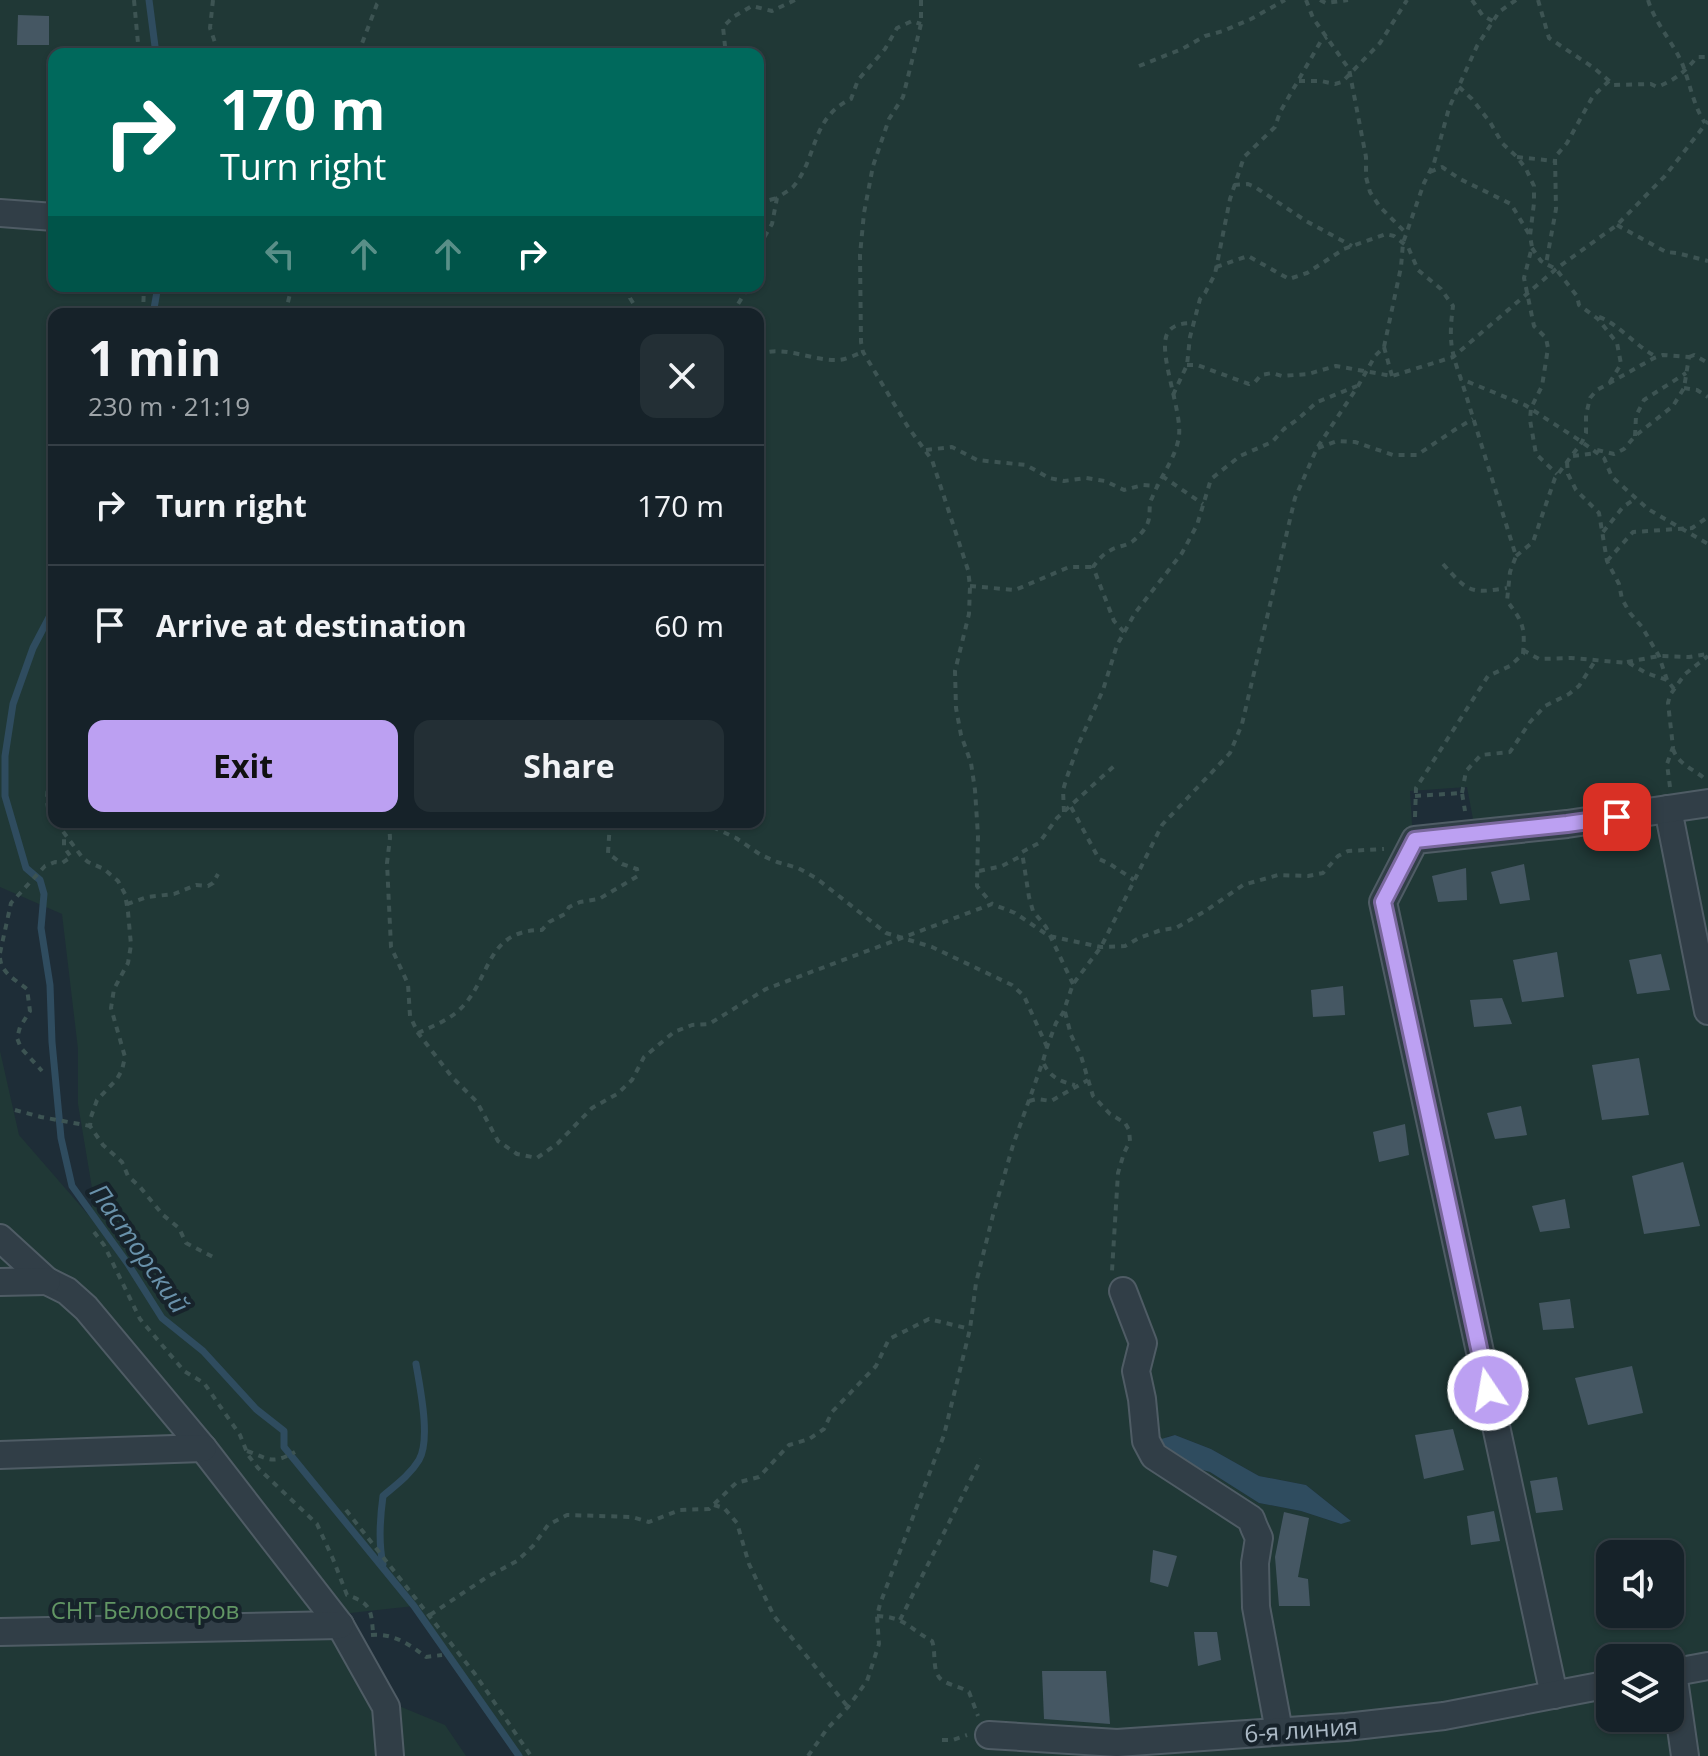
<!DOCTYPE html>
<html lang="en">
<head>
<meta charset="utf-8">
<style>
	:root { --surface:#162229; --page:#232f35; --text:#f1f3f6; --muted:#9ea4a8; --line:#353f46; --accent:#bca0f2 }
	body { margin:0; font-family:"Open Sans",sans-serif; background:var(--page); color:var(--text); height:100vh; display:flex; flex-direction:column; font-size:30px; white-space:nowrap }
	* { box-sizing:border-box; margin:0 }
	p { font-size:26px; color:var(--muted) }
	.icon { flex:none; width:44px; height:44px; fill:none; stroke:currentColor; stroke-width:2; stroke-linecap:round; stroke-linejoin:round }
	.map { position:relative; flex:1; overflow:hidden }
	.sheet { position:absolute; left:48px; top:308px; width:716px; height:520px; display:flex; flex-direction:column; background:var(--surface); border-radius:16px; box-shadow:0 2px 6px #0004,0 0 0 2px var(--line) }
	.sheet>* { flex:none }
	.top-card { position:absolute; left:48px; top:48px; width:716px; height:244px; border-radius:16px; box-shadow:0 2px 6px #0004,0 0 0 2px var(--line); background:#00695c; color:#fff; overflow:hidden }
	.tools { position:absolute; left:1596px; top:1540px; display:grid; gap:16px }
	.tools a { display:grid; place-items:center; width:88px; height:88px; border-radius:16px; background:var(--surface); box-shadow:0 2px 6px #0004,0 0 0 2px var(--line); font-size:40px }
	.pin { position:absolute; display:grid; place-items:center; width:68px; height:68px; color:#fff; margin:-34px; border-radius:16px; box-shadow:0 4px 12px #0006 }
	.me { position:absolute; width:88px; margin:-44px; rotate:348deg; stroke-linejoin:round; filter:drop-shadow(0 0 6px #0008) }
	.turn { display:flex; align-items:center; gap:28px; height:168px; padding:0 40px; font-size:36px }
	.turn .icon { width:104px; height:104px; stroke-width:2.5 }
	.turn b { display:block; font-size:56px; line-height:68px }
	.lanes { display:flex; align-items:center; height:76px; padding:0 40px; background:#0003; justify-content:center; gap:40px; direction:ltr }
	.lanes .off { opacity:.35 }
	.round { display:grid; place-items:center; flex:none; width:84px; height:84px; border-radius:16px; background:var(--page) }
	.overview { display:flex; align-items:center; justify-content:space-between; height:136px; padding:0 40px }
	h1 { font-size:48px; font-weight:700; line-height:60px }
	.action { display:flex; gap:16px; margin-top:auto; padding:16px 40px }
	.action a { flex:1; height:92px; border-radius:16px; background:var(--accent); color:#111; font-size:32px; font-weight:700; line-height:92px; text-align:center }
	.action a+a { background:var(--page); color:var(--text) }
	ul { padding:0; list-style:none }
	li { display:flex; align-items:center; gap:24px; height:120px; padding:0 40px; border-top:2px solid var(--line) }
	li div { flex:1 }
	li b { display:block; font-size:30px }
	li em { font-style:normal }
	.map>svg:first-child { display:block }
	.green { fill:#203836; fill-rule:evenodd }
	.water { fill:#2f4c5f }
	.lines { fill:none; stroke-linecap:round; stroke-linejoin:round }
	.stream { stroke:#2f4c5f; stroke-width:7 }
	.building { fill:#455763 }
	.street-casing { stroke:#4f5c65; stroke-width:30 }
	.path { stroke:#3d5453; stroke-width:4; stroke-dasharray:6 6; stroke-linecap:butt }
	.street { stroke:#313e47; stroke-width:26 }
	.route-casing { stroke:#7a689d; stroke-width:20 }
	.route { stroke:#bca0f2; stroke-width:14 }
	.labels { text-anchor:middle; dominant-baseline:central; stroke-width:8; stroke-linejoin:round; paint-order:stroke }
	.park-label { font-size:24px; fill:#629664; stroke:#17232b }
	.street-label { font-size:24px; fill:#abb9c5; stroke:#17232b }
	.water-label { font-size:26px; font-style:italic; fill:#6991aa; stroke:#17232b }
</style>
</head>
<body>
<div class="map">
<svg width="1708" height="1756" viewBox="0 0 1708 1756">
	<rect width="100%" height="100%" fill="#1e2d37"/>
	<path class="green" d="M 0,0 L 1708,0 L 1708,1756 L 519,1756 L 414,1606 L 332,1615 L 382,1699 L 445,1725 L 466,1756 L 0,1756 L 0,1051 L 19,1135 L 91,1218 L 93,1194 L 78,1104 L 78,1049 L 62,914 L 0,887 ZM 54,54 L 758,54 L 758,286 L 54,286 ZM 54,314 L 758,314 L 758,822 L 54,822 ZM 1467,787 L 1475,830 L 1413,840 L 1410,791 ZM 1175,1435 L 1211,1449 L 1259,1476 L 1306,1485 L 1350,1520 L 1341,1524 L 1301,1511 L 1259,1503 L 1210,1472 L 1181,1464 L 1166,1437 ZM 1610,1554 L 1670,1554 L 1670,1614 L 1610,1614 ZM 1610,1658 L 1670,1658 L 1670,1718 L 1610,1718 Z"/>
	<path class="water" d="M 1175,1435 L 1211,1449 L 1259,1476 L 1306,1485 L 1351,1521 L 1341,1524 L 1301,1511 L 1259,1503 L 1210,1472 L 1181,1464 L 1159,1450 L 1158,1440 Z"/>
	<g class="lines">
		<g class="stream">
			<path d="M 149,0 L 156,54"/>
			<path d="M 153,314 L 158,286"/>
			<path d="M 54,608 L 33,648 L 13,704 L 5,756 L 5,796 L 26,868 L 40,880 L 44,894 L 41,928 L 50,985 L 52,1042 L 61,1138 L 72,1186 L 128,1264 L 162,1318 L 203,1351 L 256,1409 L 284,1431 L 284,1447 L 414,1606 L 519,1756"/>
			<path d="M 383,1564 C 378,1542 380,1518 383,1496 C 396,1485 410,1475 419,1460 C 431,1439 420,1388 416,1364"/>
		</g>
	</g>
	<g class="building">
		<path d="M 18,15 L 49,16 L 49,45 L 17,45 Z"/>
		<path d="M 1524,864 L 1530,900 L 1500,904 L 1491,872 Z"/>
		<path d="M 1466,868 L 1467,900 L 1438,902 L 1432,876 Z"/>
		<path d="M 1557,952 L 1564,997 L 1522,1002 L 1513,960 Z"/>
		<path d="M 1661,954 L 1670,990 L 1637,994 L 1629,960 Z"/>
		<path d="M 1343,986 L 1345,1015 L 1313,1017 L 1311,990 Z"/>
		<path d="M 1502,998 L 1512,1024 L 1474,1027 L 1470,1000 Z"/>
		<path d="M 1639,1058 L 1649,1115 L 1602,1120 L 1592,1065 Z"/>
		<path d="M 1521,1106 L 1527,1135 L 1495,1139 L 1487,1113 Z"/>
		<path d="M 1405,1124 L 1409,1155 L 1379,1162 L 1373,1132 Z"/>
		<path d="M 1683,1162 L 1700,1226 L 1644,1234 L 1632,1176 Z"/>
		<path d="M 1565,1199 L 1570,1228 L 1540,1232 L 1532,1206 Z"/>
		<path d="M 1570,1299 L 1574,1328 L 1543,1330 L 1539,1303 Z"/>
		<path d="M 1632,1366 L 1643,1413 L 1588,1425 L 1575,1378 Z"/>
		<path d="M 1453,1429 L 1464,1470 L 1424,1479 L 1415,1435 Z"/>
		<path d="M 1557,1477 L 1563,1510 L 1536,1513 L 1530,1481 Z"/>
		<path d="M 1494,1511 L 1500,1541 L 1471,1545 L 1467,1516 Z"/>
		<path d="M 1284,1512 L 1309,1518 L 1298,1577 L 1308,1579 L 1310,1606 L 1279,1606 L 1275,1557 Z"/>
		<path d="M 1153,1550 L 1177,1556 L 1168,1587 L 1150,1582 Z"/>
		<path d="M 1194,1632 L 1217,1632 L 1221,1660 L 1198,1666 Z"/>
		<path d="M 1042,1671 L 1106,1671 L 1110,1724 L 1044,1719 Z"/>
	</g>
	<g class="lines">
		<defs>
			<g id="street">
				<path d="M 0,213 L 54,217"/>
				<path d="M 1668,809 L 1708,1011"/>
				<path d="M 0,1238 L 47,1281 L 67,1291 L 86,1308 L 203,1448 L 340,1625 L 386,1707 L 390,1756"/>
				<path d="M 0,1282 L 47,1281"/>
				<path d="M 1123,1291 L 1143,1343 L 1136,1371 L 1142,1399 L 1146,1441 L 1154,1456 L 1251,1519 L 1254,1527 L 1259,1538 L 1255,1563 L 1256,1607 L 1279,1731"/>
				<path d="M 0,1455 L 203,1448"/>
				<path d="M 0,1632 L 340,1625"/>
				<path d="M 1673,1672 L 1685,1756"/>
				<path d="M 1670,1673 L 1708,1666"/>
				<path d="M 1554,1695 L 1383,902 L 1415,840 L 1567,824 L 1708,803"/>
				<path d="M 989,1735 L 1117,1743 L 1346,1727 L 1444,1716 L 1610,1684"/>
			</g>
		</defs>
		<use href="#street" class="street-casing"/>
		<g class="path">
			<path d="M 134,0 L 139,54"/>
			<path d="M 213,0 L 210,28 L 219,54"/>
			<path d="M 921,0 L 921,24 L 903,97 L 889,119 L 873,166 L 864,213 L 860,255 L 861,342 L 863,352 L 908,427 L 932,460 L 968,570 L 970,586 L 969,614 L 955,671 L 956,708 L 961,735 L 971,763 L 975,790 L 978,836 L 977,886 L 992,904"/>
			<path d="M 1306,0 L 1313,18 L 1349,69 L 1366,157 L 1366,177 L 1370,192 L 1380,207 L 1406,233"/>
			<path d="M 1320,0 L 1326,3 L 1348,0"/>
			<path d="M 1472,0 L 1483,16 L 1493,21"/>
			<path d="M 1538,0 L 1549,38 L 1594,68 L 1614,85 L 1651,84 L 1657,87 C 1675,80 1685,72 1697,57 L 1708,57"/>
			<path d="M 1648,0 C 1655,23 1672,41 1682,63 C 1690,83 1693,105 1705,123"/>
			<path d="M 358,54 L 377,4 L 381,0"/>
			<path d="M 715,54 L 725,46 L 723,27 L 733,17 L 752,6 L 772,11 L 795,0"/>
			<path d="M 1139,66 L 1182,49 L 1205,36 L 1223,31 L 1251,19 L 1285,0"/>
			<path d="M 1299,81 L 1321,81 L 1335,84 L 1342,82 L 1380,43 L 1407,0"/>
			<path d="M 1609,81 L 1593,96 L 1567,143 L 1555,157 L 1556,209 L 1546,264 L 1556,269 L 1577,296 L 1579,305 L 1598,319 L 1617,343 L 1621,364 L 1610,382"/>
			<path d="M 1459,87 L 1472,99 L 1490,122 L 1502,143 L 1517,157 L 1526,169 L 1534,186 L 1534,203 L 1530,236 L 1532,247 L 1524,278 L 1534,326 L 1546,338 L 1548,348 L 1542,386 L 1531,408 L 1530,420 L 1536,454 L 1557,474"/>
			<path d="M 1517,157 L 1555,161"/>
			<path d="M 1430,172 L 1442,167 L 1460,179 L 1511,204 L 1529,234"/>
			<path d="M 1234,185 L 1248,184 L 1255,187 L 1306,221 L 1352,246"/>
			<path d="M 758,203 L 777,198"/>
			<path d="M 1617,225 L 1666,252 L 1677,253 L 1708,261"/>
			<path d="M 1532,248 L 1541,261 L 1546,264"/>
			<path d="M 1216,267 L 1248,256 L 1289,279 L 1307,273 L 1344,249 L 1386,234 L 1394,236 L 1408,247 L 1418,270 L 1441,289 L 1453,306 C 1449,338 1450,349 1461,379 L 1525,405 L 1582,442 L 1604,458 L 1612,477 L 1648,509 L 1708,544"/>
			<path d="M 758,272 L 762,241 L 772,224 L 777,198 C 782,194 789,191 793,187 C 818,158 810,118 851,99 L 858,80 L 885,49 L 897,28 L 912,21 L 921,24"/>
			<path d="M 628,286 L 630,298 L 640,314"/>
			<path d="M 143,314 L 144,286"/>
			<path d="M 288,314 L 287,306 L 292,286"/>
			<path d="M 732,314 L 749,286"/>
			<path d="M 1599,317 C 1619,324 1635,346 1657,357"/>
			<path d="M 1384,347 L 1392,376"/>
			<path d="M 758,355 C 782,344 812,361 837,360 C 845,360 855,355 863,352"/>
			<path d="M 1689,357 L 1694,355 L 1708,363"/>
			<path d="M 1187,365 L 1197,365 L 1249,384 L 1255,382 L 1261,375 L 1272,373 L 1282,376 L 1308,374 L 1336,366 L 1392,376 L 1453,357 L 1556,269 L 1617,225 L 1665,176 L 1708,121"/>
			<path d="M 1684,388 L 1697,390 L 1708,397"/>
			<path d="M 1173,395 L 1187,365 L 1190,337 L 1200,299 L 1205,293 L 1215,274 L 1230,199 L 1244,157 L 1275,127 L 1280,112 L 1321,41 L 1327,37"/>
			<path d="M 1635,436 L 1636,416 L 1644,400 L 1686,373"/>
			<path d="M 1318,448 L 1337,441 L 1355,442 L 1393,455 L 1417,455 L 1456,429 L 1473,419"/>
			<path d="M 926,450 L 952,447 L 977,460 L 1026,465 L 1049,478 L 1064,481 L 1086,478 L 1105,481 L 1124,490 L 1143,485 L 1157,486"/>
			<path d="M 1573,456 L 1596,453"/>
			<path d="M 1567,462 L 1568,474 L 1576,490 L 1599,513 L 1607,561 L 1619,584 L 1622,599 L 1630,613 L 1642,627 L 1659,656 L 1667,680"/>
			<path d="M 1162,476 L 1203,504"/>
			<path d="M 1603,532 L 1623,507 L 1636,498"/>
			<path d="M 1516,556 L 1533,542 L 1555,478 L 1582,442 L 1586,433 L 1586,415 L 1590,398 L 1597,390 L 1654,358 L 1663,355 L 1689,357 L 1684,388 L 1673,406 L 1635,436 L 1624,449 L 1614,454 L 1593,449"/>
			<path d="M 1607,561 L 1633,532 L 1692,528 L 1708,517"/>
			<path d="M 1443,564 C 1468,592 1470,594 1507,588"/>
			<path d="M 970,586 L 1015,590 L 1069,567 L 1093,567"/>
			<path d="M 1124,632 L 1114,621 L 1093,567 C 1098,560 1103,554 1111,550 C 1118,546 1127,546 1133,541 C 1139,536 1146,529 1148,522 C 1151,514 1148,505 1152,498 C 1160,477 1176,458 1179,436 C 1182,410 1158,354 1167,334 C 1172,324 1184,323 1194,323"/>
			<path d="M 1523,650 L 1539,659 L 1571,658 L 1629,663 L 1646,673 L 1667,680 L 1674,689"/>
			<path d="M 1627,662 L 1659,656 L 1689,657 L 1708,654"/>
			<path d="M 54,744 L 50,752 L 47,801 L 48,808 L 54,820"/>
			<path d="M 1673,749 C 1678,764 1693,769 1704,778"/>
			<path d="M 1670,787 L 1667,764 L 1673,747 L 1668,703 L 1670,695 L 1685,674 L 1708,656"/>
			<path d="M 1462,793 L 1466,771 L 1481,755 L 1510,752 L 1530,722 L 1545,706 L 1569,694 L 1579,686 L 1595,661"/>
			<path d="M 1415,796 L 1462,793 L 1465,811"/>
			<path d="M 1071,807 L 1099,859 L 1110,864 L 1134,880"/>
			<path d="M 1064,812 L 1063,790 L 1067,777 L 1079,743 L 1103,690 L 1117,645 L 1135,613 L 1182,553 L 1197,525 L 1211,479 L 1240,456 L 1272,442 L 1284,429 L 1298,419 L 1317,402 L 1357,386"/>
			<path d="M 1415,817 L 1416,788 L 1488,676 L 1510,666 L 1523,654 C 1525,628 1524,623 1507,601 L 1510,572 L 1516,556 L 1461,379"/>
			<path d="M 56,822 L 82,857 L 88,862 L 104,869 L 118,881 L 125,894 L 128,912 L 131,945 L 128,963 L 114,989 L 111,1008 L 125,1057 L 122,1070 L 117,1079 L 97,1100 L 91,1117 L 90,1126 L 103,1145 L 122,1162 L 128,1176 L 140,1187 L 163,1215 L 179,1228 L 186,1243 L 217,1259"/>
			<path d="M 389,822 L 390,838 L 387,863 L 391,947 L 408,984 L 410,1016 L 418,1033 L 452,1077 L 477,1102 L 498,1141 L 517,1154 L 537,1158 L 558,1143 L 592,1108 L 617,1094 L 632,1080 L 644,1057 L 674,1032 L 692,1025 L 709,1024 L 766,989 L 992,904 L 1015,913 L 1049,936 L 1101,947 L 1125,946 L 1139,938 L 1161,930 L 1176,928 L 1207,910 L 1243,885 L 1278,875 L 1308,876 L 1323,873 L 1338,856 L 1348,851 L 1384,849"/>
			<path d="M 702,822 L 736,838 L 761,855 L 777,862 L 798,868 L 816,878 L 886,933 L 932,947 L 1012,985 L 1024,996 L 1047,1047"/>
			<path d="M 979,871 L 1002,866 L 1021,856"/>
			<path d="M 127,904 L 147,897 L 174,894 L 196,885 L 208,886 L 213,883 L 218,874"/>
			<path d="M 0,953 L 11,903 L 45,866 L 55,862 L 62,863 L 71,857 L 64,847 L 64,836"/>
			<path d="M 0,958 C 1,973 16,980 27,989 L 30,1011 L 20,1027 L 17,1038 L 21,1048 L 42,1071"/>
			<path d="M 1073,984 L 1046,927 L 1033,911 L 1029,897 L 1022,852 L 1039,843 L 1057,818 L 1114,766"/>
			<path d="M 1065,1012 L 1071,1035 L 1081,1056 L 1093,1096 L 1110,1114 L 1125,1123 L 1129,1130 L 1130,1141 L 1124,1153 L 1118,1173 L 1112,1271"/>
			<path d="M 418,1033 C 431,1027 446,1021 457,1012 C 492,982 483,930 542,930 L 549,922 L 565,914 L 569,907 L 580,902 L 599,899 L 638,876 L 637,869 L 622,864 L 608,853 L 610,822"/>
			<path d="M 1044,1064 C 1050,1077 1061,1082 1075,1085"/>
			<path d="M 1029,1101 L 1037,1099 L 1051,1101 L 1088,1080"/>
			<path d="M 15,1110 L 41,1117 L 90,1126"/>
			<path d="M 94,1232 L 104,1245 L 140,1319 L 184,1371 L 204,1383 L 240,1435 L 248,1455 L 258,1468 L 317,1524 L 333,1559 L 347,1595 C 370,1603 371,1608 373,1632"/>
			<path d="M 247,1451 C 270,1459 271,1465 295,1452"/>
			<path d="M 714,1505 L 724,1508 L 737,1523 L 749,1564 L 774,1616 L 848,1707"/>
			<path d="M 346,1510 L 475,1674 L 531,1756"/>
			<path d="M 430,1615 L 487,1577 L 517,1561 L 533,1546 L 548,1525 L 567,1515 L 632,1517 L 649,1522 L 680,1510 L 709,1509 L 736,1483 L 759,1477 L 789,1445 L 809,1439 L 824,1429 L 832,1412 L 876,1366 L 889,1339 L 929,1319 L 970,1329"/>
			<path d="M 877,1616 C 905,1617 910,1629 932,1641 C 937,1653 930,1675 945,1682 C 953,1686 961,1687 969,1692 L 978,1716"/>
			<path d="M 900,1620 L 981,1459"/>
			<path d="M 371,1635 C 393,1633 409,1644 426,1657 L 442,1655"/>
			<path d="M 942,1740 L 953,1740 L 967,1735"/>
			<path d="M 808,1756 L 827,1729 L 848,1707 L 867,1681 L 879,1644 L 877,1616 L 880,1604 L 944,1435 L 970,1329 L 976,1283 L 993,1215 L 1013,1145 L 1043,1061 L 1047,1047 L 1056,1023 L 1063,1013 L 1073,984 L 1101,947 L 1162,825 L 1230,753 L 1242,724 L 1295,498 L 1317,448 L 1358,386 L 1375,356 L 1384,347 L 1401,267 L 1403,243 L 1424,183 L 1434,163 L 1449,108 L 1477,46 L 1499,12 L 1516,0"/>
		</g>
		<use href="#street" class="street"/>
	</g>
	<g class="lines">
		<defs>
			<path id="route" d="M 1488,1390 L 1383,902 L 1415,840 L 1567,824 L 1617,817"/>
		</defs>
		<use href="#route" class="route-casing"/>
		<use href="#route" class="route"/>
	</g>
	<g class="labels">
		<g class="park-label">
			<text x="145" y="1609">СНТ Белоостров</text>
		</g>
		<g class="street-label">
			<text transform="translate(1301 1729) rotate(-4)">6-я линия</text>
		</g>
		<g class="water-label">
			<text transform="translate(140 1248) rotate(55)">Пасторский</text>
		</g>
	</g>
</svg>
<div class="tools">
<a><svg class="icon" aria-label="sound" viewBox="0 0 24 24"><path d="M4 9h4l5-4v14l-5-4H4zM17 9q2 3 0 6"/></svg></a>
<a><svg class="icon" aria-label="layers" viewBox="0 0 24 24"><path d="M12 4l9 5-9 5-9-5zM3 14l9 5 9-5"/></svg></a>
</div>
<div class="pin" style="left:1617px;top:817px;background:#d93025"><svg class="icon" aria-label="arrive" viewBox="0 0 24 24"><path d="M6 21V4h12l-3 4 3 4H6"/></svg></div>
<svg class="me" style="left:1488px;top:1390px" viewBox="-20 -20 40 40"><circle r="17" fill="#bca0f2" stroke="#fff" stroke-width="3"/><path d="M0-11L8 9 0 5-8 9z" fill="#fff"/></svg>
<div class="top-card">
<div class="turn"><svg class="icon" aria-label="right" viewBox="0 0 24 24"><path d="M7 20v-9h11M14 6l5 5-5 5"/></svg><div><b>170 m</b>Turn right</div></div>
<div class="lanes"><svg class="icon off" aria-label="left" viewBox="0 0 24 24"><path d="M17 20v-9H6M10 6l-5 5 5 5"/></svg><svg class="icon off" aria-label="ahead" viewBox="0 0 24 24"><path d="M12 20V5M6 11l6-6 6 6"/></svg><svg class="icon off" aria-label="ahead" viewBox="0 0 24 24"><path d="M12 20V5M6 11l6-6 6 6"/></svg><svg class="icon" aria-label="right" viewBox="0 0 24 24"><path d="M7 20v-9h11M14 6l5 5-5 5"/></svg></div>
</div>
<section class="sheet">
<div class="overview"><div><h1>1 min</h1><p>230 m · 21:19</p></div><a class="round"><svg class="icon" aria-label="close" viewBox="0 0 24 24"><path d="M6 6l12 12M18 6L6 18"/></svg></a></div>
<ul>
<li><svg class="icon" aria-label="right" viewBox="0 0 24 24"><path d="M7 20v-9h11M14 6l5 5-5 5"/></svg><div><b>Turn right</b></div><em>170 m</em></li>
<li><svg class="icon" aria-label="arrive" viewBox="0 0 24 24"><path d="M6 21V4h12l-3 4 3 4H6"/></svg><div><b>Arrive at destination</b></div><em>60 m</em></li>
</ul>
<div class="action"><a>Exit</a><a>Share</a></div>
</section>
</div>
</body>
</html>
